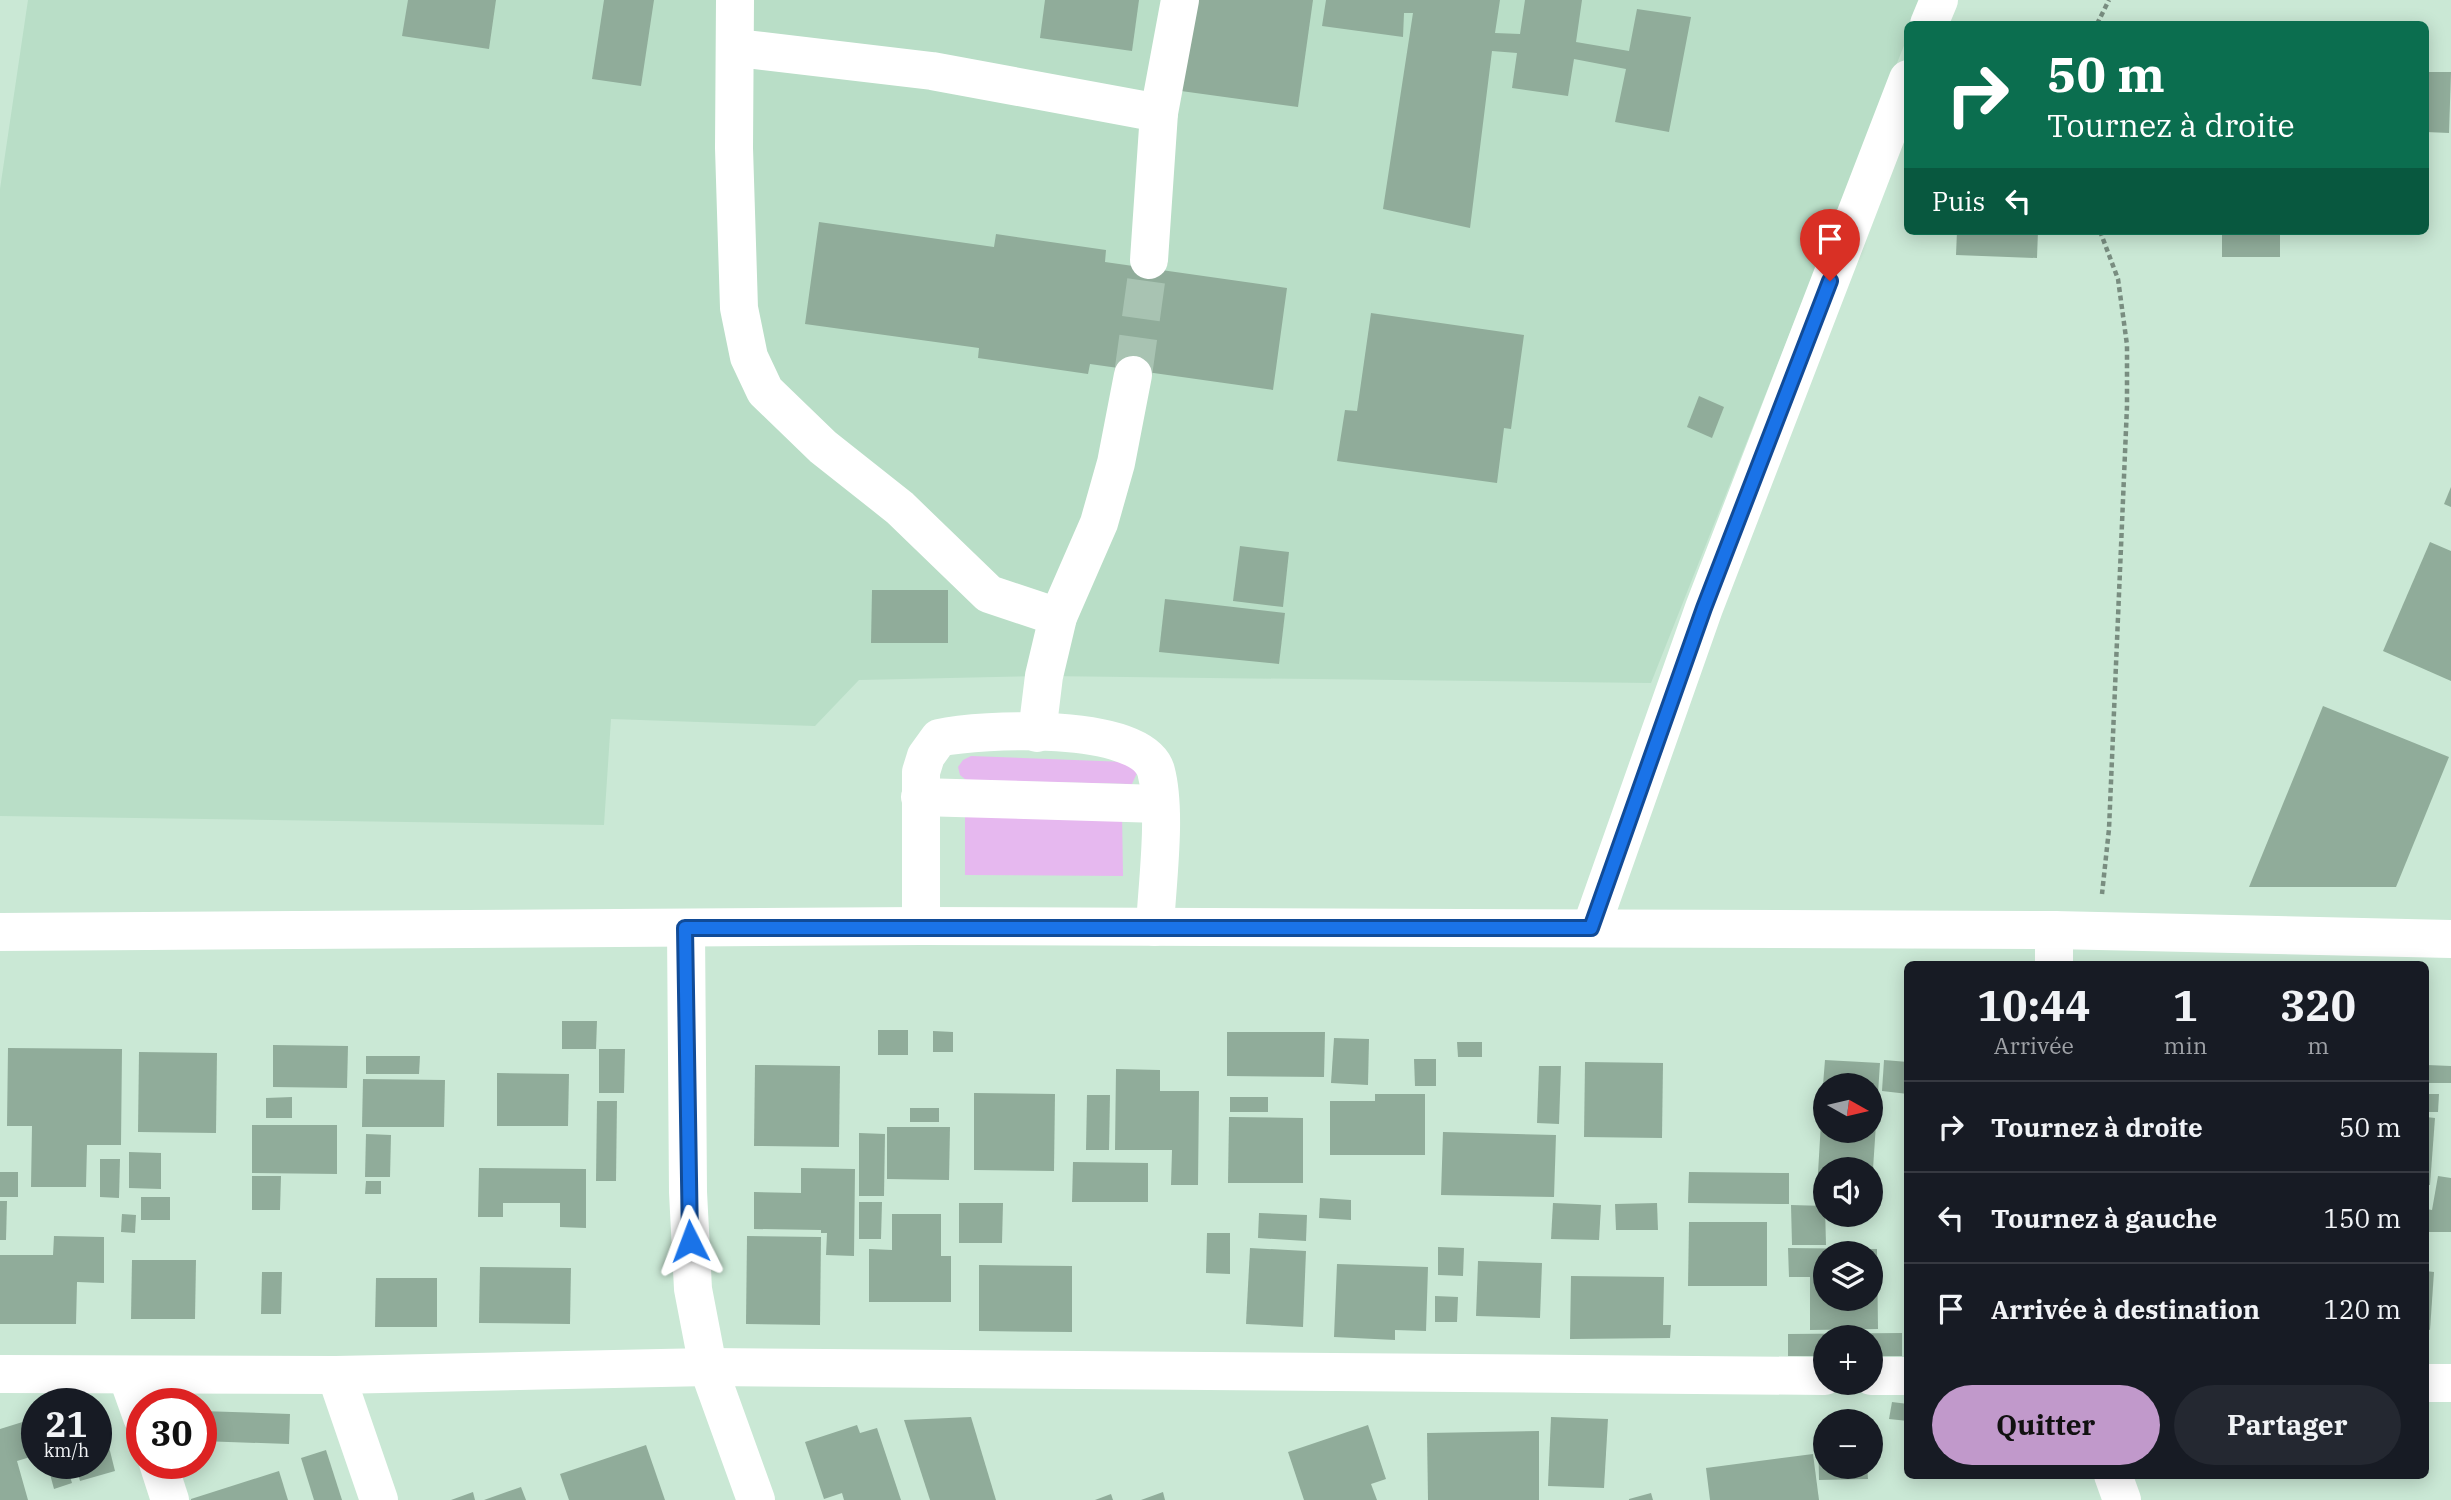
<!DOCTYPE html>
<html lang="fr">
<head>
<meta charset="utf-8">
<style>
	:root { --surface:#171b24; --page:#242831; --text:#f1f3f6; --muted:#9ea1a6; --line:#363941; --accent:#c199cb }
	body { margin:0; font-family:"IBM Plex Serif",serif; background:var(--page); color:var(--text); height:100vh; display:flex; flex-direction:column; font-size:26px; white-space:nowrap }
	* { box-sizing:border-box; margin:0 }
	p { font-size:23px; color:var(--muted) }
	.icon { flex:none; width:38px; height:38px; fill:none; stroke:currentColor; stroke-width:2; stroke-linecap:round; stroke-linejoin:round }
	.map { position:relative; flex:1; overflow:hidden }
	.side { position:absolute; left:1904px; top:961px; width:525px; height:518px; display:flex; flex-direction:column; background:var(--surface); border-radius:10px; box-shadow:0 4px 18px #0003 }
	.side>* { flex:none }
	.guide { position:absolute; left:1904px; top:21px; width:525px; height:214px; border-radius:10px; box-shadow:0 4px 18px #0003; background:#0b6e4f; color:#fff; overflow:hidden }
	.needle { width:46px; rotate:98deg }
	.fabs { position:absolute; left:1813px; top:1073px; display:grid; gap:14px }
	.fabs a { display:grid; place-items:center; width:70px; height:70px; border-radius:50%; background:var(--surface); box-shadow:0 4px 18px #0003; font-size:35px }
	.speed { position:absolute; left:21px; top:1388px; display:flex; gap:14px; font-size:35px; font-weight:700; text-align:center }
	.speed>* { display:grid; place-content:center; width:91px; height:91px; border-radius:50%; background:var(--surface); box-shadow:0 4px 18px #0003; line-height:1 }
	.speed small { font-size:18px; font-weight:400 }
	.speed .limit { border:10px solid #d22; background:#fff; color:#111 }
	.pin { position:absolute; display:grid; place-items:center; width:60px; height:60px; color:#fff; margin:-72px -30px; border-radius:50% 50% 50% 0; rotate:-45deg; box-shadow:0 0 7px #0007 }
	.pin .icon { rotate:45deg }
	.me { position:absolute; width:77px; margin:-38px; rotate:357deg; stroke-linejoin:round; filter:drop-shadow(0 0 5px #0008) }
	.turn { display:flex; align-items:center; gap:24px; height:147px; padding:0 28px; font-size:32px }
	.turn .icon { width:91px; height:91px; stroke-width:2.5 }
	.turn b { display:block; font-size:49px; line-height:60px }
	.then { display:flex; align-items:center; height:66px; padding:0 28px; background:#0003; gap:14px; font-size:26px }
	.eta { display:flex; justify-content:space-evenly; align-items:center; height:119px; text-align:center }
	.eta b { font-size:42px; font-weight:800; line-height:49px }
	.button { display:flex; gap:14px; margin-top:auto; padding:14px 28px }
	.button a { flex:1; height:80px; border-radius:42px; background:var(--accent); color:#111; font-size:28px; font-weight:800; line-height:80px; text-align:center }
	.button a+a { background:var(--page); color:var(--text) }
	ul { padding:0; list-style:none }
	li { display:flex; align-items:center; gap:21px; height:91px; padding:0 28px; border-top:2px solid var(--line) }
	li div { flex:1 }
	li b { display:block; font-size:26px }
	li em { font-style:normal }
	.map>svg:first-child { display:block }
	.built { fill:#b9dec7 }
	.green { fill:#e6b8ef }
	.building { fill:#90ac9a; fill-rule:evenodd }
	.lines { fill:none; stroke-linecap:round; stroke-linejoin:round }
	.minor-tunnel { stroke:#a8c3b2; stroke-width:38; stroke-dasharray:38 19; stroke-linecap:butt }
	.path { stroke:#798d80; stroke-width:4.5; stroke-dasharray:5 3.5; stroke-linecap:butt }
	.minor { stroke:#fff; stroke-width:38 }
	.major { stroke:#fff; stroke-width:38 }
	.route-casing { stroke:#114b97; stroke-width:18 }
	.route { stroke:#1a73e8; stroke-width:12 }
</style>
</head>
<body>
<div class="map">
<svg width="2451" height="1500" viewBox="0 0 2451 1500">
	<rect width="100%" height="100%" fill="#cae8d5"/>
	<path class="built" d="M 28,0 L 1923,0 L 1913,24 L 1908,24 L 1907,38 L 1651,683 L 1044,676 L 859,680 L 815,726 L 611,719 L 604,825 L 0,816 L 0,189 Z"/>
	<g class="green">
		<path d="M 971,756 L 1126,762 L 1137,773 L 1132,784 L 966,780 L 960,775 L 958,767 L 963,760 Z"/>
		<path d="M 965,811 L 1122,812 L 1123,876 L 965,875 Z"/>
	</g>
	<g class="building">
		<path d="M 408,0 L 496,0 L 489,49 L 402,36 Z"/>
		<path d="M 604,0 L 654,0 L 641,86 L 592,79 Z"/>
		<path d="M 1045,0 L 1139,0 L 1132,51 L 1040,38 Z"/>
		<path d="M 1194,0 L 1313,0 L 1298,107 L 1181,91 Z"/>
		<path d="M 1326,0 L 1500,0 L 1495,33 L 1520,34 L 1525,0 L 1582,0 L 1576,42 L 1629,51 L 1637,9 L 1691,17 L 1669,132 L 1615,122 L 1626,69 L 1574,59 L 1568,96 L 1512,88 L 1517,53 L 1492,51 L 1470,228 L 1383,209 L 1413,13 L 1404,13 L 1403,37 L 1322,26 Z"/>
		<path d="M 2426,72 L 2451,72 L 2449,133 L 2426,132 Z"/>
		<path d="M 819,222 L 994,247 L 996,234 L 1106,250 L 1105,262 L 1287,288 L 1273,390 L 1090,364 L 1088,374 L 978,358 L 979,348 L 805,324 Z"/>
		<path d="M 1957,231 L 2038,231 L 2037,258 L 1956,255 Z"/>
		<rect x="2222" y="231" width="58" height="26"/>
		<path d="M 1371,313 L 1524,335 L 1511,429 L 1504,428 L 1497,483 L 1337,461 L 1345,410 L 1357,411 Z"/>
		<path d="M 1699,396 L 1724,407 L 1712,438 L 1687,427 Z"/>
		<path d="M 2451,487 L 2451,507 L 2444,504 Z"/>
		<path d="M 2430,542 L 2451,551 L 2451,681 L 2383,651 Z"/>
		<path d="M 1240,546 L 1289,552 L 1283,607 L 1233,601 Z"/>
		<path d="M 872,590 L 948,590 L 948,643 L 871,643 Z"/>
		<path d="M 1165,599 L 1285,613 L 1279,664 L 1159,652 Z"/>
		<path d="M 2323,706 L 2449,757 L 2396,887 L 2249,887 Z"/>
		<path d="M 562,1021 L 597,1021 L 596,1049 L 562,1049 Z"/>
		<rect x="878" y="1030" width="30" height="25"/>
		<path d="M 933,1031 L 953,1032 L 953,1052 L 933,1052 Z"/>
		<path d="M 1227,1032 L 1325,1032 L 1324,1077 L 1227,1076 Z"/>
		<path d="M 1334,1038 L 1369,1039 L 1368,1085 L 1331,1083 Z"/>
		<path d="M 1457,1042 L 1482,1042 L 1482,1057 L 1458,1057 Z"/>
		<path d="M 273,1045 L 348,1046 L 347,1088 L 273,1087 Z"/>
		<path d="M 8,1048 L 122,1049 L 121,1145 L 87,1145 L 86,1187 L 31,1187 L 32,1126 L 7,1126 Z"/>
		<path d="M 599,1049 L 625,1049 L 624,1093 L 599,1093 Z"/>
		<path d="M 139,1052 L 217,1053 L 216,1133 L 138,1132 Z"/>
		<path d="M 366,1056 L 420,1056 L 419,1074 L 366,1074 Z"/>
		<path d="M 1414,1059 L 1436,1059 L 1436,1086 L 1415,1086 Z"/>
		<path d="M 1825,1060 L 1880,1063 L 1873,1169 L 1825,1169 L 1825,1174 L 1818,1173 L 1823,1088 L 1825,1130 L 1871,1130 L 1871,1085 L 1823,1085 Z"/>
		<path d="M 1884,1060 L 1908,1062 L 1908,1094 L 1882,1091 Z"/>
		<path d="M 1585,1062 L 1663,1063 L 1662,1138 L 1584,1137 Z"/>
		<path d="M 755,1065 L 840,1066 L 839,1147 L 754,1146 Z"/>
		<path d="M 2427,1065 L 2451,1066 L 2451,1083 L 2426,1083 Z"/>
		<path d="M 1539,1066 L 1561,1066 L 1559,1124 L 1537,1123 Z"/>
		<path d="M 1116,1069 L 1160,1070 L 1160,1091 L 1199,1091 L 1198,1185 L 1171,1185 L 1172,1150 L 1115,1150 Z"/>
		<path d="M 497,1073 L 569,1074 L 568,1126 L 497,1126 Z"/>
		<path d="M 363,1079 L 445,1080 L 444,1127 L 362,1127 Z"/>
		<path d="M 974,1093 L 1055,1094 L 1054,1171 L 974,1170 Z"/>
		<path d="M 1375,1094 L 1425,1094 L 1425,1155 L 1330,1155 L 1330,1101 L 1375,1101 Z"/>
		<path d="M 2426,1094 L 2439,1094 L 2438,1112 L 2426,1112 Z"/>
		<path d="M 1087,1095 L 1110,1095 L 1109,1150 L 1086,1150 Z"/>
		<path d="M 292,1097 L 292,1118 L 266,1118 L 266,1098 Z"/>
		<rect x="1230" y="1097" width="38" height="15"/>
		<path d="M 597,1101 L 617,1101 L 616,1181 L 596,1181 Z"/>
		<rect x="910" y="1108" width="29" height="14"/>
		<path d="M 1229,1117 L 1303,1118 L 1303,1183 L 1228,1183 Z"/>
		<path d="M 2426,1117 L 2435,1118 L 2430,1185 L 2426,1185 Z"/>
		<path d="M 252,1125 L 337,1125 L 337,1174 L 252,1173 Z"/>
		<path d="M 887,1127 L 950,1127 L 949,1180 L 887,1179 Z"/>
		<path d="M 1443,1132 L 1556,1135 L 1554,1197 L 1441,1195 Z"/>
		<path d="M 859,1133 L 885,1134 L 884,1196 L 859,1196 Z"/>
		<path d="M 366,1134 L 391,1135 L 390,1177 L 365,1177 Z"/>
		<path d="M 129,1152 L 161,1153 L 161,1189 L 129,1188 Z"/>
		<path d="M 100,1159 L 120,1159 L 119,1198 L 100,1197 Z"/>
		<path d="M 1073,1162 L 1148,1163 L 1148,1202 L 1072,1202 Z"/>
		<path d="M 479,1168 L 586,1169 L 586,1228 L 560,1227 L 560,1203 L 503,1203 L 503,1217 L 478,1217 Z"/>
		<path d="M 801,1168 L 855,1169 L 854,1256 L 826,1255 L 827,1233 L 821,1233 L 821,1230 L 754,1229 L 754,1192 L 801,1193 Z"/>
		<rect x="0" y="1172" width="18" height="25"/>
		<path d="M 1689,1172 L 1789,1173 L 1789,1204 L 1688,1203 Z"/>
		<path d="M 252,1176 L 281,1176 L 280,1210 L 252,1210 Z"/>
		<path d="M 2438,1176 L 2451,1178 L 2451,1232 L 2426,1232 L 2426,1209 L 2432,1210 Z"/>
		<path d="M 366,1181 L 381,1181 L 381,1194 L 365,1194 Z"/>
		<rect x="141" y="1197" width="29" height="23"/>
		<path d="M 1320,1198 L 1351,1200 L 1351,1220 L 1319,1218 Z"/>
		<path d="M 0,1201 L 7,1201 L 6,1240 L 0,1240 Z"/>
		<path d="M 859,1202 L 882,1202 L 881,1239 L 859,1239 Z"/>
		<path d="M 959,1203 L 1003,1203 L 1002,1243 L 959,1243 Z"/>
		<path d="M 1553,1203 L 1601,1205 L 1599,1240 L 1551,1239 Z"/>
		<path d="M 1657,1203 L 1658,1230 L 1616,1230 L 1615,1204 Z"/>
		<path d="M 1791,1205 L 1825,1206 L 1826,1245 L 1792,1245 Z"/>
		<path d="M 1259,1213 L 1307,1215 L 1306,1241 L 1258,1238 Z"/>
		<path d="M 122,1214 L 136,1215 L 135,1233 L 121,1232 Z"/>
		<path d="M 892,1214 L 941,1214 L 941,1256 L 951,1256 L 951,1302 L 869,1302 L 869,1249 L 892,1250 Z"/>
		<path d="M 1689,1222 L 1767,1222 L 1767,1286 L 1688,1286 Z"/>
		<path d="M 1207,1233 L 1230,1233 L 1230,1274 L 1206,1273 Z"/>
		<path d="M 54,1236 L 104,1237 L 104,1283 L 77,1282 L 76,1324 L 0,1324 L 0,1255 L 53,1255 Z"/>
		<path d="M 747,1236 L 821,1237 L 820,1325 L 746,1324 Z"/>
		<path d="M 1438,1247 L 1464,1248 L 1463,1276 L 1438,1275 Z"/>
		<path d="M 1250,1248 L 1306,1251 L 1303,1327 L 1246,1324 Z"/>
		<path d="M 1788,1248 L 1877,1249 L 1878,1329 L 1810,1330 L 1810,1277 L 1789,1277 ZM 1825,1253 L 1871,1253 L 1871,1298 L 1825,1298 Z"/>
		<path d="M 132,1260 L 196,1260 L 195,1319 L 131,1319 Z"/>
		<path d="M 1478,1261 L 1542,1263 L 1540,1318 L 1476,1316 Z"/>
		<path d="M 1337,1264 L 1428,1267 L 1426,1331 L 1395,1330 L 1395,1340 L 1334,1337 Z"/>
		<path d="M 979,1265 L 1072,1266 L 1072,1332 L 979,1331 Z"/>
		<path d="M 480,1267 L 571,1268 L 570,1324 L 479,1323 Z"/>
		<path d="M 2426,1271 L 2434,1272 L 2430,1330 L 2426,1329 Z"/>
		<path d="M 262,1272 L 282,1272 L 281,1314 L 261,1314 Z"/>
		<path d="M 1571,1276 L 1664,1277 L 1663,1325 L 1671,1325 L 1670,1338 L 1570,1339 Z"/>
		<path d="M 376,1278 L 437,1278 L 437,1327 L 375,1327 Z"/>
		<path d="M 1435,1296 L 1458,1297 L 1457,1322 L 1435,1322 Z"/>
		<path d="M 1902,1333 L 1902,1356 L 1871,1356 L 1871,1337 L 1825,1337 L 1825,1356 L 1788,1356 L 1788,1334 Z"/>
		<path d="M 1892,1402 L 1908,1404 L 1908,1421 L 1889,1419 Z"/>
		<path d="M 201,1411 L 290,1414 L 289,1444 L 201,1441 Z"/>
		<path d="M 971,1417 L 996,1500 L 930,1500 L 904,1420 Z"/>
		<path d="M 1551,1417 L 1608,1419 L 1604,1488 L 1548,1486 Z"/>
		<path d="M 29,1420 L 37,1455 L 17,1461 L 28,1500 L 0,1500 L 0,1429 Z"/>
		<path d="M 857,1425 L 860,1433 L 877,1428 L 901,1500 L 844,1500 L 842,1493 L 824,1499 L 805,1442 Z"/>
		<path d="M 1368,1425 L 1386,1479 L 1371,1484 L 1377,1500 L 1304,1500 L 1288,1452 Z"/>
		<path d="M 1818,1425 L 1825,1425 L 1825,1466 L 1867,1466 L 1868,1479 L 1819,1480 Z"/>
		<path d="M 1539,1431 L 1539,1500 L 1428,1500 L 1427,1433 Z"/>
		<path d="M 107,1439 L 115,1471 L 80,1481 L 75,1463 L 96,1463 L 96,1442 Z"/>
		<path d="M 646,1445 L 665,1500 L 569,1500 L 560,1474 Z"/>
		<path d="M 326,1450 L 342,1500 L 314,1500 L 301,1458 Z"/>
		<path d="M 1813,1454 L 1819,1500 L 1710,1500 L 1706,1468 Z"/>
		<path d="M 47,1463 L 66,1463 L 72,1483 L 54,1489 Z"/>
		<path d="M 279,1471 L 288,1500 L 191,1500 L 191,1499 Z"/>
		<path d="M 521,1487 L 526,1500 L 484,1500 Z"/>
		<path d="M 473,1492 L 475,1500 L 451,1500 Z"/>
		<path d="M 1163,1492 L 1165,1500 L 1141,1500 Z"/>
		<path d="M 1651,1493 L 1653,1500 L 1629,1500 L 1629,1499 Z"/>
		<path d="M 1111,1494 L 1113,1500 L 1095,1500 Z"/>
	</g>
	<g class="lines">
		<path class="minor-tunnel" d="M 1133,375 L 1149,260"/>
		<g class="path">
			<path d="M 2097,24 L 2109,0"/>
			<path d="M 2100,231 L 2118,279 L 2127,345 L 2127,406 L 2109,829 L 2102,894"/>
		</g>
		<g class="minor">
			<path d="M 735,0 L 734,148 L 739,308 L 749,357 L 765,391 L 823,447 L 900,508 L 989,594 L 1058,617"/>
			<path d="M 1929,24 L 1939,0"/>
			<path d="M 737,48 L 932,71 L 1159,113"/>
			<path d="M 1149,260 L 1159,113 L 1180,0"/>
			<path d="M 1037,733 L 1044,676 L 1058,617 L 1099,523 L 1116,463 L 1133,375"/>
			<path d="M 920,797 L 1160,804"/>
			<path d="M 921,926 L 921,772 L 926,756 L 939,738 C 980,729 1142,721 1156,771 C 1167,812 1157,884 1155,927"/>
			<path d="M 686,928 L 688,1192 L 693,1289 L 708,1367 L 756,1500"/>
			<path d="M 1591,928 L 1704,608 L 1908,79"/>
			<path d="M 2054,964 L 2054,930"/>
			<path d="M 0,1374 L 336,1375 L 708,1367 L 1825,1376"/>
			<path d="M 127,1375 L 142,1417"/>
			<path d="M 336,1375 L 379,1500"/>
			<path d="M 1871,1376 L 1908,1376"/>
			<path d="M 2426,1383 L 2451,1383"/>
			<path d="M 158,1463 L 170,1500"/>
			<path d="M 2113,1475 L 2122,1500"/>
		</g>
		<path class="major" d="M 0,932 L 921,926 L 2054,930 L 2451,939"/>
	</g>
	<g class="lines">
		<defs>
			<path id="route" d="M 690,1241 L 685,928 L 1591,928 L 1704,608 L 1830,281"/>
		</defs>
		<use href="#route" class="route-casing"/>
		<use href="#route" class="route"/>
	</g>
</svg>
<div class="fabs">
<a><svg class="needle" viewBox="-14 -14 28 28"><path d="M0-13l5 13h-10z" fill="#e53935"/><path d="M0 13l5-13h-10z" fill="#9ea1a6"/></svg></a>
<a><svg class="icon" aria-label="sound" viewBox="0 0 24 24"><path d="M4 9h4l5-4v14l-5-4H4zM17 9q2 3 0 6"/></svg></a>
<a><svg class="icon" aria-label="layers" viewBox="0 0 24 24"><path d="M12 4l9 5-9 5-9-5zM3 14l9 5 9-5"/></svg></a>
<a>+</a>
<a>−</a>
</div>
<div class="speed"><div>21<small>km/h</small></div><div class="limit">30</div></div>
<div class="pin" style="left:1830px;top:281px;background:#d93025"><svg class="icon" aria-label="arrive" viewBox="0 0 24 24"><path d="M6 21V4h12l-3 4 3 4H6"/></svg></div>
<svg class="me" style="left:690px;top:1241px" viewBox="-20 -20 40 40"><path d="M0-17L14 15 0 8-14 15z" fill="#1a73e8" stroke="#fff" stroke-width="4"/></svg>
<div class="guide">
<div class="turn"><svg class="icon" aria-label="right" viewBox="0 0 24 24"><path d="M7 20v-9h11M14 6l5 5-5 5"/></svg><div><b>50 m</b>Tournez à droite</div></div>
<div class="then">Puis<svg class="icon" aria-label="left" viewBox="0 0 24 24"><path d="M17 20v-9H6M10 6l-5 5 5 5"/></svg></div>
</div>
<section class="side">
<div class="eta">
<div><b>10:44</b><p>Arrivée</p></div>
<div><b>1</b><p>min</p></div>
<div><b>320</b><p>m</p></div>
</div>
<ul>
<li><svg class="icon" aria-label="right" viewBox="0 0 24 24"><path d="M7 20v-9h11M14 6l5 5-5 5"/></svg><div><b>Tournez à droite</b></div><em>50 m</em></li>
<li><svg class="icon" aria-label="left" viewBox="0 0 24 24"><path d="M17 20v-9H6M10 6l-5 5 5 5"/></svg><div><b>Tournez à gauche</b></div><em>150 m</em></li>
<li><svg class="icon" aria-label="arrive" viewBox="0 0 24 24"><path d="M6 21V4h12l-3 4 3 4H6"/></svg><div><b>Arrivée à destination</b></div><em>120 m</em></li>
</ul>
<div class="button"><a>Quitter</a><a>Partager</a></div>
</section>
</div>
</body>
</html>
